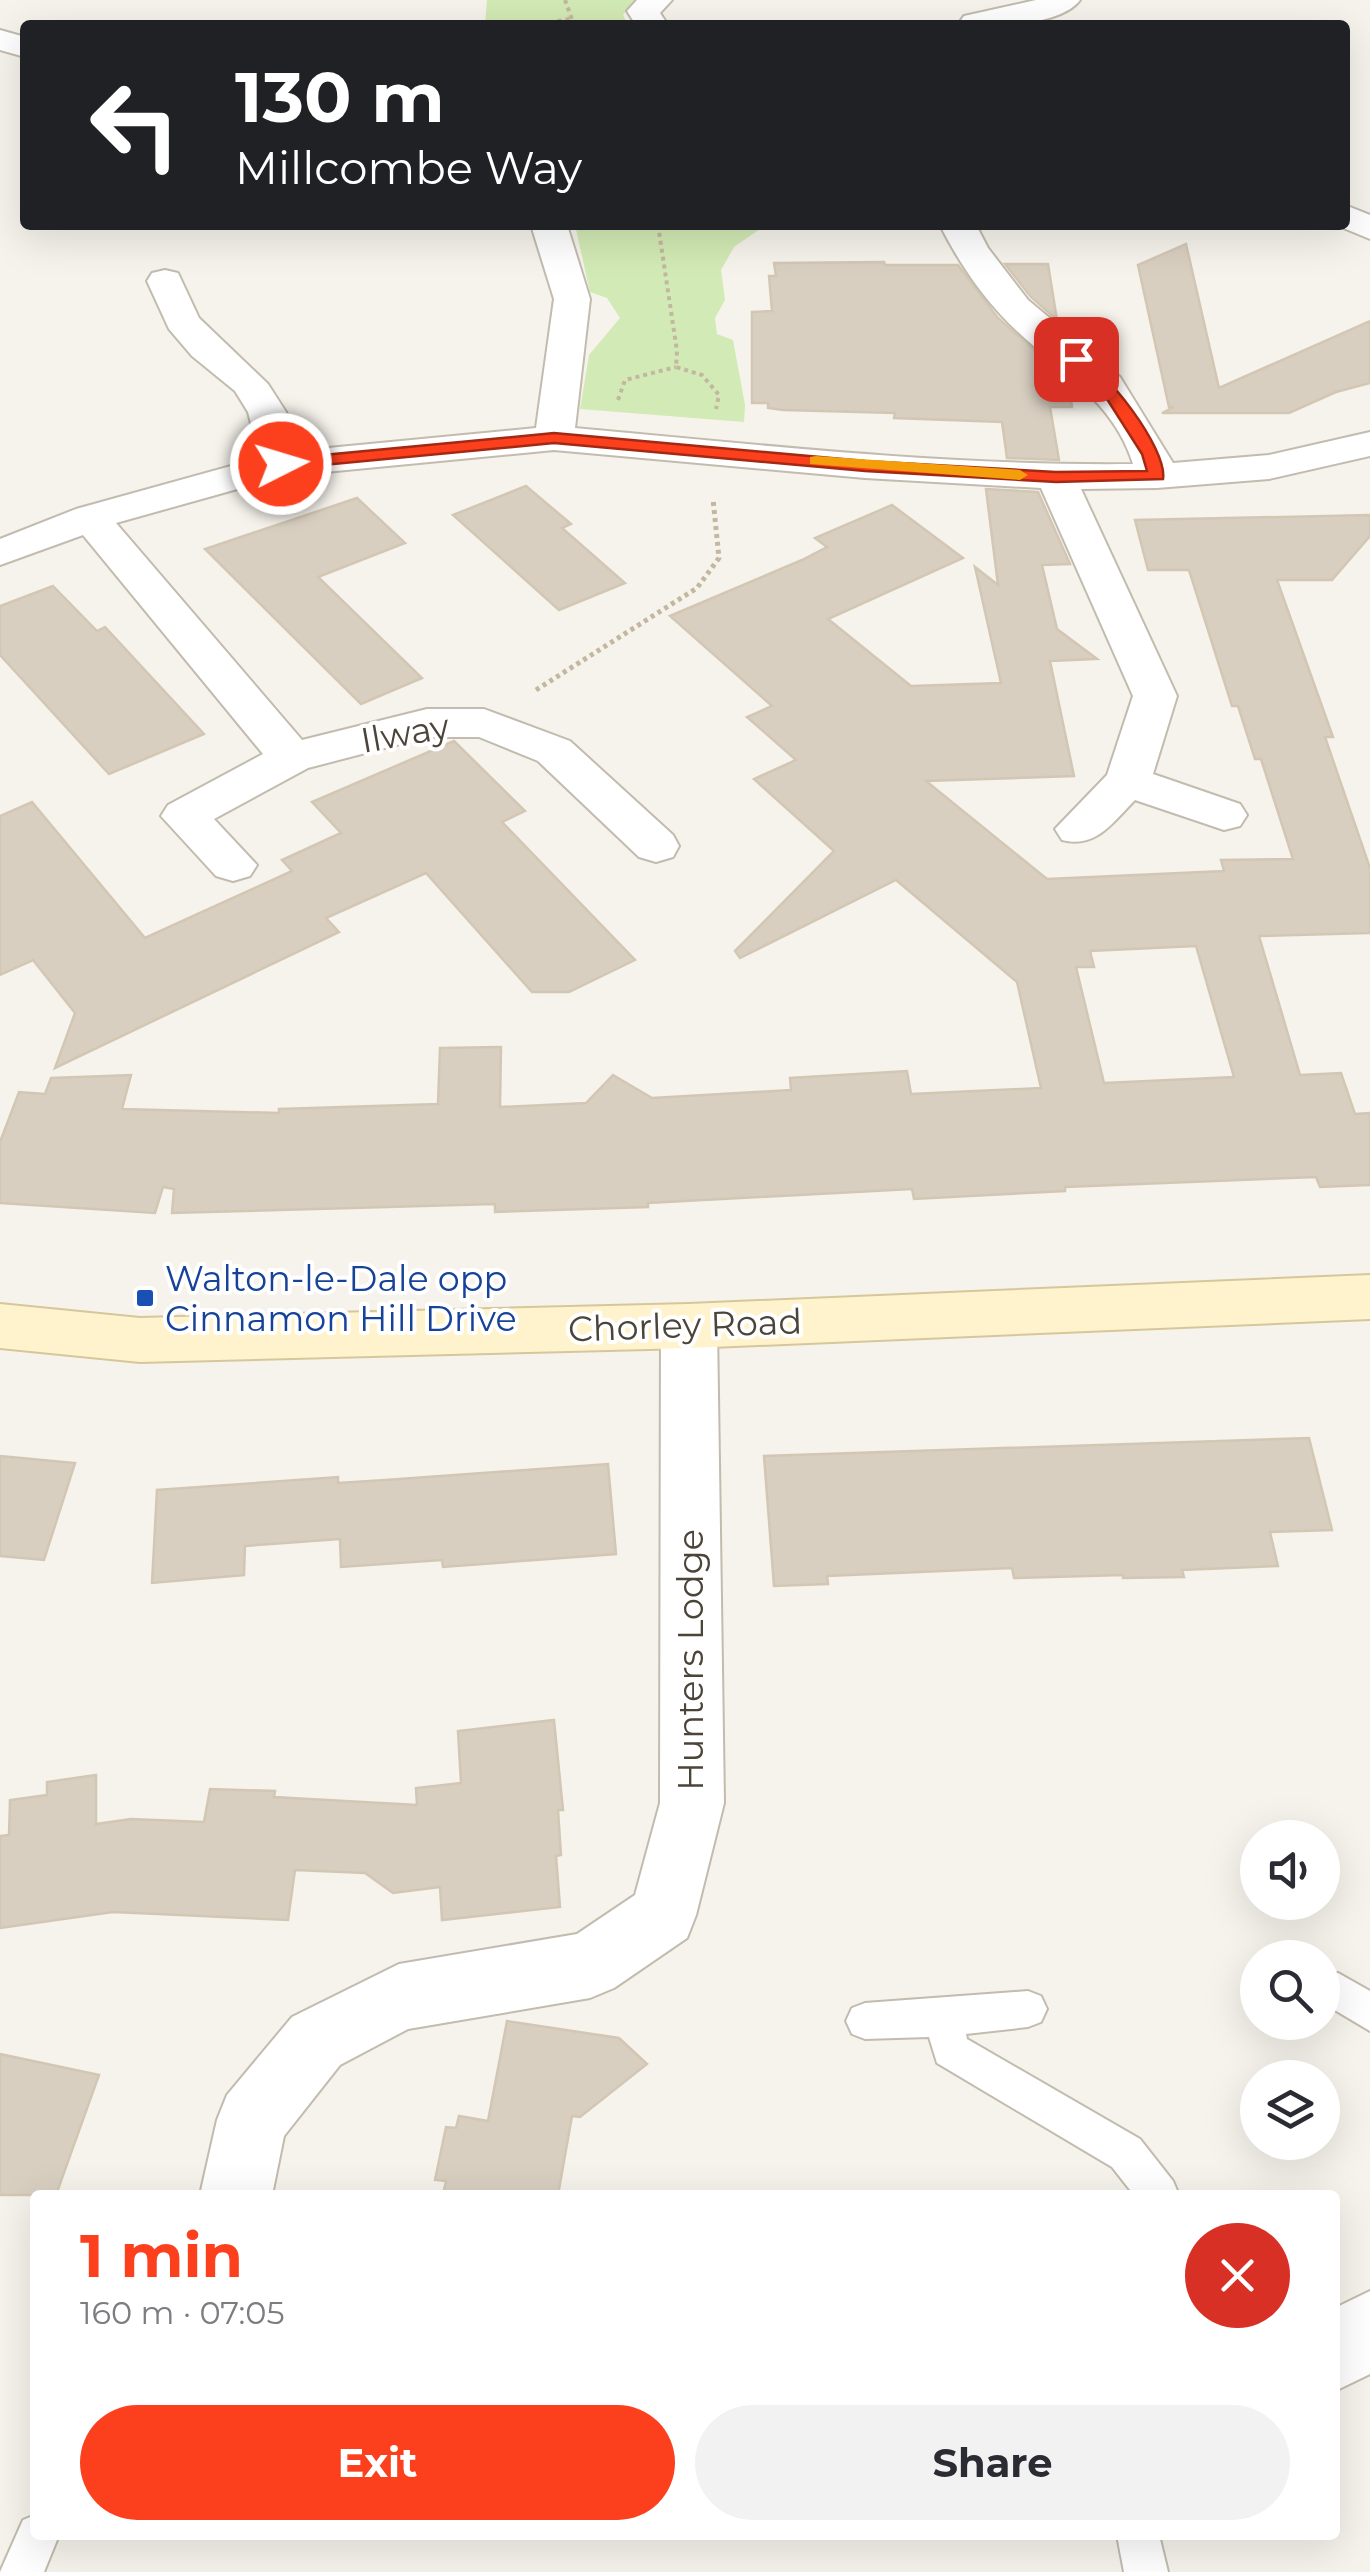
<!DOCTYPE html>
<html lang="en">
<head>
<meta charset="utf-8">
<style>
	:root { --surface:#fff; --page:#f2f2f3; --text:#2b2b33; --muted:#7c7c81; --accent:#fc3f1d }
	body { margin:0; font-family:Montserrat,sans-serif; background:var(--page); color:var(--text); height:100vh; display:flex; flex-direction:column; font-size:38px; white-space:nowrap }
	* { box-sizing:border-box; margin:0 }
	p { font-size:32px; color:var(--muted) }
	.icon { flex:none; width:55px; height:55px; fill:none; stroke:currentColor; stroke-width:2; stroke-linecap:round; stroke-linejoin:round }
	.map { position:relative; flex:1; overflow:hidden }
	.side { position:absolute; left:30px; top:2190px; width:1310px; height:350px; display:flex; flex-direction:column; background:var(--surface); border-radius:10px; box-shadow:0 10px 40px #0002 }
	.side>* { flex:none }
	.guide { position:absolute; left:20px; top:20px; width:1330px; height:210px; border-radius:10px; box-shadow:0 10px 40px #0002; background:#202124; color:#fff; overflow:hidden }
	.buttons { position:absolute; left:1240px; top:1820px; display:grid; gap:20px }
	.buttons a { display:grid; place-items:center; width:100px; height:100px; border-radius:50%; background:var(--surface); box-shadow:0 10px 40px #0002; font-size:50px }
	.pin { position:absolute; display:grid; place-items:center; width:85px; height:85px; color:#fff; margin:-42px; border-radius:20px; box-shadow:0 5px 15px #0006 }
	.me { position:absolute; width:110px; margin:-55px; rotate:85deg; stroke-linejoin:round; filter:drop-shadow(0 0 8px #0008) }
	.turn { display:flex; align-items:center; gap:35px; height:210px; padding:0 50px; font-size:45px }
	.turn .icon { width:130px; height:130px; stroke-width:2.5 }
	.turn b { display:block; font-size:70px; line-height:85px }
	.round { display:grid; place-items:center; flex:none; width:105px; height:105px; border-radius:52px; background:var(--page) }
	.summary { display:flex; align-items:center; justify-content:space-between; height:170px; padding:0 50px }
	h1 { font-size:60px; font-weight:700; line-height:75px; color:var(--accent) }
	.cta { display:flex; gap:20px; margin-top:auto; padding:20px 50px }
	.cta a { flex:1; height:115px; border-radius:60px; background:var(--accent); color:#fff; font-size:40px; font-weight:700; line-height:115px; text-align:center }
	.cta a+a { background:var(--page); color:var(--text) }
	.map>svg:first-child { display:block }
	.green { fill:#d2eab5 }
	.building { fill:#d8cfc1; stroke:#d3c7b4; stroke-width:2.5; fill-rule:evenodd }
	.lines { fill:none; stroke-linecap:round; stroke-linejoin:round }
	.service-casing { stroke:#c2bbae; stroke-width:4 }
	.minor-casing { stroke:#c2bbae; stroke-width:4 }
	.secondary-casing { stroke:#d6c79b; stroke-width:4 }
	.path-far1 { stroke:#c4b79f; stroke-width:4; stroke-dasharray:4 4; stroke-linecap:butt }
	.path { stroke:#c4b79f; stroke-width:5; stroke-dasharray:4 4; stroke-linecap:butt }
	.service { fill:#fff; fill-rule:evenodd }
	.minor { fill:#fff; fill-rule:evenodd }
	.secondary { fill:#fff3cd; fill-rule:evenodd }
	.route { fill:#fc3f1d; stroke:#a42913; stroke-width:2.5 }
	.slow { fill:#f59e0b }
	.transit-dot { fill:#1a4fb4; stroke:#fff; stroke-width:4 }
	.labels { text-anchor:middle; dominant-baseline:central; stroke-width:8; stroke-linejoin:round; paint-order:stroke }
	.street-label { font-size:35px; fill:#4b4439; stroke:#fff }
	.transit-label { font-size:35px; fill:#164399; stroke:#fff; text-anchor:start }
</style>
</head>
<body>
<div class="map">
<svg width="1370" height="2572" viewBox="0 0 1370 2572">
	<rect width="100%" height="100%" fill="#f6f3ec"/>
	<g class="green">
		<path d="M 487,0 L 634,0 L 623,15 L 628,25 L 485,25 Z"/>
		<path d="M 575,225 L 749,225 L 760,229 L 734,247 L 721,270 L 725,300 L 715,318 L 717,334 L 733,340 L 745,405 L 744,422 L 580,409 L 589,355 L 620,318 L 607,298 L 590,292 Z"/>
	</g>
	<g class="building">
		<path d="M 1186,244 L 1219,388 L 1370,321 L 1370,383 L 1336,392 L 1289,413 L 1162,413 L 1174,407 L 1169,407 L 1138,265 Z"/>
		<path d="M 884,262 L 885,265 L 958,265 L 998,318 L 1068,380 L 1072,407 L 1050,407 L 1059,460 L 1007,458 L 1002,422 L 894,418 L 895,413 L 783,410 L 768,408 L 768,403 L 752,403 L 752,312 L 772,311 L 769,276 L 776,276 L 774,263 Z"/>
		<path d="M 1005,264 L 1048,264 L 1057,320 L 1031,297 Z"/>
		<path d="M 526,486 L 571,524 L 562,528 L 625,583 L 559,610 L 453,515 Z"/>
		<path d="M 986,489 L 1038,492 L 1070,564 L 1042,565 L 1057,629 L 1097,659 L 1050,661 L 1074,776 L 926,781 L 1047,879 L 1224,871 L 1221,860 L 1293,859 L 1261,759 L 1255,759 L 1238,706 L 1232,706 L 1189,570 L 1148,570 L 1135,520 L 1370,515 L 1370,536 L 1332,580 L 1277,580 L 1333,737 L 1325,737 L 1370,868 L 1370,933 L 1259,936 L 1300,1075 L 1341,1073 L 1355,1114 L 1370,1113 L 1370,1185 L 1320,1187 L 1316,1177 L 1065,1187 L 1065,1191 L 914,1199 L 912,1189 L 648,1203 L 648,1207 L 495,1212 L 495,1204 L 172,1213 L 174,1189 L 163,1187 L 155,1213 L 0,1203 L 0,1142 L 19,1092 L 45,1094 L 51,1078 L 131,1075 L 122,1109 L 279,1113 L 279,1109 L 438,1104 L 440,1048 L 501,1047 L 500,1107 L 586,1103 L 613,1075 L 652,1098 L 791,1090 L 790,1078 L 907,1071 L 911,1094 L 1041,1088 L 1017,982 L 896,880 L 740,958 L 735,951 L 834,851 L 754,779 L 796,760 L 747,717 L 772,706 L 670,616 L 802,560 L 827,547 L 815,538 L 892,505 L 963,558 L 828,619 L 911,686 L 1001,683 L 975,567 L 998,585 ZM 1196,946 L 1234,1077 L 1104,1083 L 1076,967 L 1094,967 L 1090,951 Z"/>
		<path d="M 357,498 L 405,543 L 318,577 L 422,678 L 361,704 L 205,549 Z"/>
		<path d="M 53,586 L 97,631 L 105,627 L 204,734 L 109,774 L 0,655 L 0,606 Z"/>
		<path d="M 454,741 L 525,811 L 502,822 L 635,960 L 569,992 L 532,992 L 426,873 L 326,918 L 339,932 L 55,1068 L 75,1013 L 33,960 L 0,975 L 0,816 L 32,802 L 145,938 L 292,871 L 282,860 L 341,833 L 312,802 Z"/>
		<path d="M 1309,1438 L 1332,1530 L 1270,1532 L 1278,1566 L 1182,1570 L 1184,1577 L 1123,1578 L 1123,1575 L 1014,1578 L 1012,1568 L 827,1576 L 828,1584 L 774,1586 L 764,1456 Z"/>
		<path d="M 0,1456 L 75,1463 L 44,1560 L 0,1556 Z"/>
		<path d="M 608,1464 L 616,1554 L 443,1567 L 442,1560 L 341,1567 L 340,1539 L 245,1546 L 244,1575 L 152,1583 L 157,1490 L 338,1477 L 338,1483 L 385,1480 Z"/>
		<path d="M 554,1720 L 563,1810 L 558,1810 L 561,1855 L 556,1856 L 560,1907 L 442,1920 L 440,1887 L 393,1893 L 365,1873 L 295,1870 L 288,1920 L 113,1912 L 0,1928 L 0,1836 L 9,1835 L 10,1800 L 47,1795 L 47,1782 L 96,1775 L 96,1824 L 131,1819 L 204,1822 L 210,1789 L 275,1791 L 274,1797 L 417,1805 L 416,1788 L 461,1783 L 458,1731 Z"/>
		<path d="M 507,2021 L 619,2038 L 647,2064 L 580,2117 L 572,2116 L 558,2195 L 443,2195 L 446,2181 L 435,2180 L 446,2127 L 456,2128 L 459,2116 L 488,2121 Z"/>
		<path d="M 0,2054 L 99,2075 L 56,2195 L 0,2195 Z"/>
	</g>
	<g class="lines">
		<defs>
			<g id="service">
				<path d="M 1338,1973 L 1370,1991 L 1370,2031 L 1333,2009 L 1322,2010 L 1322,1974 Z"/>
				<path d="M 1028,1991 L 1041,1996 L 1047,2009 L 1041,2022 L 1028,2027 L 966,2034 L 967,2039 L 1140,2139 L 1173,2181 L 1179,2195 L 1134,2195 L 1112,2167 L 937,2063 L 929,2037 L 865,2039 L 852,2034 L 846,2021 L 852,2008 L 865,2003 Z"/>
				<path d="M 35,2515 L 35,2535 L 59,2535 L 44,2572 L 0,2572 L 23,2520 Z"/>
				<path d="M 1117,2535 L 1159,2535 L 1168,2572 L 1124,2572 Z"/>
			</g>
			<g id="minor">
				<path d="M 637,0 L 672,0 L 660,13 L 668,25 L 636,25 L 627,11 Z"/>
				<path d="M 1036,0 L 1080,0 C 1062,25 985,31 959,23 L 964,16 Z"/>
				<path d="M 0,30 L 25,37 L 25,57 L 0,50 Z"/>
				<path d="M 1345,205 L 1370,215 L 1370,239 L 1336,225 L 1345,225 Z"/>
				<path d="M 531,225 L 567,225 L 590,299 L 575,428 C 761,445 947,466 1133,464 C 1112,395 1047,365 1001,315 C 977,289 956,257 940,225 L 976,225 L 988,248 L 1028,300 L 1120,377 L 1173,463 L 1269,455 L 1370,432 L 1370,456 L 1269,479 L 1157,488 L 1081,489 L 1177,696 L 1153,774 L 1240,804 L 1247,815 L 1240,826 L 1224,830 L 1135,800 C 1113,822 1096,849 1062,840 L 1055,829 L 1107,775 L 1133,696 L 1041,488 L 865,478 L 554,450 L 284,476 L 116,523 L 302,740 L 427,709 L 484,709 L 570,741 L 673,835 L 679,846 L 673,857 L 656,862 L 639,857 L 538,761 L 479,737 L 427,737 L 308,768 L 214,819 L 257,865 L 250,876 L 233,881 L 216,876 L 161,816 L 168,805 L 263,754 L 83,535 L 0,565 L 0,539 L 76,509 L 260,458 L 248,412 L 235,391 L 192,356 L 169,329 L 147,281 L 152,273 L 165,270 L 178,273 L 199,318 L 268,384 L 286,412 L 297,451 L 536,428 L 554,299 Z"/>
				<path d="M 689,1304 L 709,1310 L 717,1326 L 724,1803 L 696,1915 L 687,1938 L 614,1988 L 590,1998 L 408,2029 L 340,2065 L 284,2136 L 272,2195 L 200,2195 L 217,2120 L 227,2095 L 292,2017 L 399,1964 L 577,1934 L 635,1895 L 660,1803 L 661,1326 L 669,1310 Z"/>
				<path d="M 1370,2291 L 1370,2374 L 1335,2391 L 1335,2308 Z"/>
			</g>
			<path id="secondary" d="M 1370,1275 L 1370,1319 L 689,1348 L 140,1362 L 0,1348 L 0,1304 L 140,1318 L 689,1304 Z"/>
		</defs>
		<use href="#service" class="service-casing"/>
		<use href="#minor" class="minor-casing"/>
		<use href="#secondary" class="secondary-casing"/>
		<g class="path-far1">
			<path d="M 565,0 L 574,25"/>
			<path d="M 534,25 L 570,19"/>
			<path d="M 658,225 L 677,351 L 676,367 L 702,375 L 719,395 L 716,409"/>
			<path d="M 618,400 L 625,380 L 676,367"/>
		</g>
		<path class="path" d="M 536,690 L 697,588 L 719,558 L 713,499"/>
		<use href="#service" class="service"/>
		<use href="#minor" class="minor"/>
		<use href="#secondary" class="secondary"/>
	</g>
	<path class="route" d="M 1076,355 C 1104,366 1168,449 1163,479 L 1056,482 L 865,471 L 554,443 L 281,469 L 273,464 L 281,459 L 554,433 L 865,461 L 1056,472 L 1147,471 L 1142,454 L 1100,388 L 1068,359 Z"/>
	<path class="slow" d="M 816,456 L 1020,470 L 1028,475 L 1020,480 L 810,464 L 810,457 Z"/>
	<rect class="transit-dot" x="135" y="1288" width="20" height="20" rx="5"/>
	<g class="labels">
		<g class="street-label">
			<text transform="translate(405 733) rotate(-10)">Ilway</text>
			<text transform="translate(685 1325) rotate(-2)">Chorley Road</text>
			<text transform="translate(690 1660) rotate(-90)">Hunters Lodge</text>
		</g>
		<g class="transit-label">
			<text x="165" y="1278">Walton-le-Dale opp<tspan x="165" dy="40">Cinnamon Hill Drive</tspan></text>
		</g>
	</g>
</svg>
<div class="buttons">
<a><svg class="icon" aria-label="sound" viewBox="0 0 24 24"><path d="M4 9h4l5-4v14l-5-4H4zM17 9q2 3 0 6"/></svg></a>
<a><svg class="icon" aria-label="search" viewBox="0 0 24 24"><circle cx="10" cy="10" r="6"/><path d="M15 15l6 6"/></svg></a>
<a><svg class="icon" aria-label="layers" viewBox="0 0 24 24"><path d="M12 4l9 5-9 5-9-5zM3 14l9 5 9-5"/></svg></a>
</div>
<div class="pin" style="left:1076px;top:359px;background:#d93025"><svg class="icon" aria-label="arrive" viewBox="0 0 24 24"><path d="M6 21V4h12l-3 4 3 4H6"/></svg></div>
<svg class="me" style="left:281px;top:464px" viewBox="-20 -20 40 40"><circle r="17" fill="#fc3f1d" stroke="#fff" stroke-width="3"/><path d="M0-11L8 9 0 5-8 9z" fill="#fff"/></svg>
<div class="guide">
<div class="turn"><svg class="icon" aria-label="left" viewBox="0 0 24 24"><path d="M17 20v-9H6M10 6l-5 5 5 5"/></svg><div><b>130 m</b>Millcombe Way</div></div>
</div>
<section class="side">
<div class="summary"><div><h1>1 min</h1><p>160 m · 07:05</p></div><a class="round" style="background:#d93025;color:#fff"><svg class="icon" aria-label="close" viewBox="0 0 24 24"><path d="M6 6l12 12M18 6L6 18"/></svg></a></div>
<div class="cta"><a>Exit</a><a>Share</a></div>
</section>
</div>
</body>
</html>
